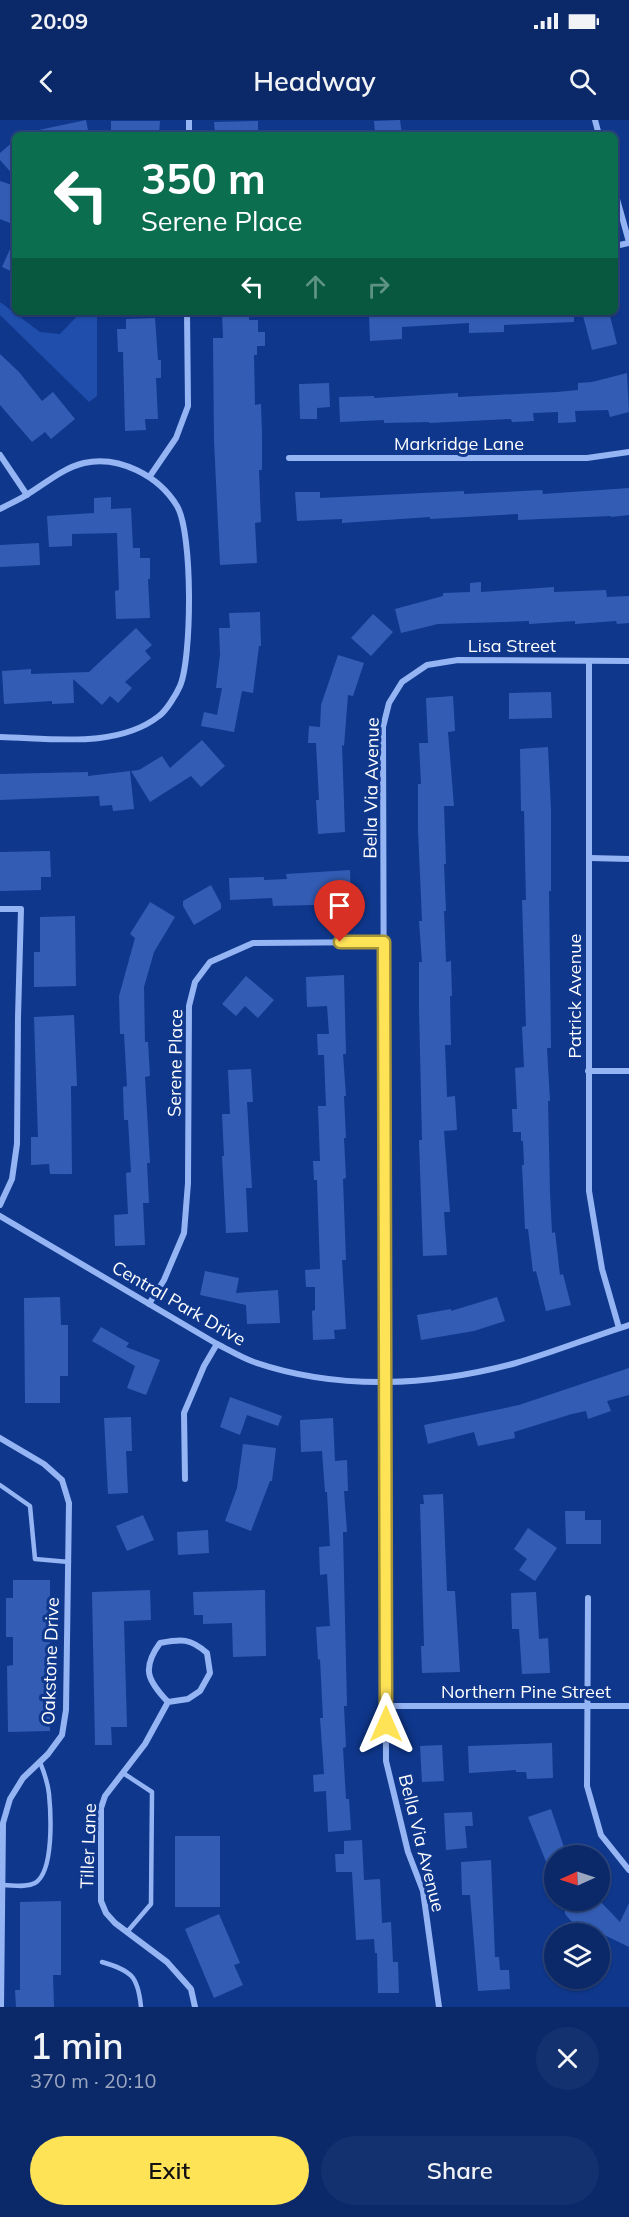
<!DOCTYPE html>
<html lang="en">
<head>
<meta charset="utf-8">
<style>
	:root { --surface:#0b2969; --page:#14316f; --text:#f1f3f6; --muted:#9aa6c0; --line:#2b457d; --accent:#ffe357 }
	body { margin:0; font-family:Mulish,sans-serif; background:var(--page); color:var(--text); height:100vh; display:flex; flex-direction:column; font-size:22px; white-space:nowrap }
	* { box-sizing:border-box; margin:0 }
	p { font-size:20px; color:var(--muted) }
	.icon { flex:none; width:33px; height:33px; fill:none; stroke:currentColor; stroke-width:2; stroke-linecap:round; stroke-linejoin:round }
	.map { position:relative; height:1887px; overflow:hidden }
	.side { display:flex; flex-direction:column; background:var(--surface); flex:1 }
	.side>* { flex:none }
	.banner { position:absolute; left:12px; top:12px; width:606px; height:183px; border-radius:9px; box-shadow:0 2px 4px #0004,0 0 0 2px var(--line); background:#0b6e4f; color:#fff; overflow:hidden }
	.needle { width:39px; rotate:267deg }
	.controls { position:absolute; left:544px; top:1725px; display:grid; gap:12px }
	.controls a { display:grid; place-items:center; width:66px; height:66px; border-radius:50%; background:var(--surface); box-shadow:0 2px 4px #0004,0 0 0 2px var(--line); font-size:30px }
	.pin { position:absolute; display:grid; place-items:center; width:51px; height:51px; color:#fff; margin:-62px -26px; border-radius:50% 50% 50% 0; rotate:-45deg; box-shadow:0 0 6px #0007 }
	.pin .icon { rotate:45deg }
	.me { position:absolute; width:66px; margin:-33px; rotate:0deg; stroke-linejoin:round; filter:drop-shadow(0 0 4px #0008) }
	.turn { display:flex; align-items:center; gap:21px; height:126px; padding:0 30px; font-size:27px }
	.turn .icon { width:78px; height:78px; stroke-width:2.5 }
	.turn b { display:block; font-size:42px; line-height:51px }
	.lanes { display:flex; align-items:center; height:57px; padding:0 30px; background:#0003; justify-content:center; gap:30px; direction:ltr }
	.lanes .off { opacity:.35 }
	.round { display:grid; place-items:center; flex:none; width:63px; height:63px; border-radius:32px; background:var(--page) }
	.head { display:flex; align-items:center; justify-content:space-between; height:102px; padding:0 30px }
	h1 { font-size:36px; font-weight:600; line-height:45px }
	.cta { display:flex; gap:12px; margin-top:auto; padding:12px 30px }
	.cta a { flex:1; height:69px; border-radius:36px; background:var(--accent); color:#111; font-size:24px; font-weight:600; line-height:69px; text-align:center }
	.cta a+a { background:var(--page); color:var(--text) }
	.status { display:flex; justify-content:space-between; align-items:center; height:42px; padding:0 30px; background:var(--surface); direction:ltr }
	.status svg { height:16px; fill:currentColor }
	header { display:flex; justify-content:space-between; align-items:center; height:78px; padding:0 30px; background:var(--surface); font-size:27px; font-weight:600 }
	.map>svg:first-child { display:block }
	.green { fill:#204eac }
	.building { fill:#335db4 }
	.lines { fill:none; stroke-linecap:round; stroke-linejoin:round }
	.service { stroke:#95b4f3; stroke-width:4.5 }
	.minor { stroke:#95b4f3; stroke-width:6 }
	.route-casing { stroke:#a69439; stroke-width:15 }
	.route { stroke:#ffe357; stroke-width:10 }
	.labels { text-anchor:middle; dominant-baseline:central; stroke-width:6; stroke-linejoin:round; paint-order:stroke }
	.street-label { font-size:18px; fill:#fff; stroke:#0f378c }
</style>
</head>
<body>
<div class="status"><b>20:09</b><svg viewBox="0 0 49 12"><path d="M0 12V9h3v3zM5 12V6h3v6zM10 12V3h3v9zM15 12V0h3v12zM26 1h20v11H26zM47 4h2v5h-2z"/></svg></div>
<header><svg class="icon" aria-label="back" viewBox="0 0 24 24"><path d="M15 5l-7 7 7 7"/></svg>Headway<svg class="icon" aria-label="search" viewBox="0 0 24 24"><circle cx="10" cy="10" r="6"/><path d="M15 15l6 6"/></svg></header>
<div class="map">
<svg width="629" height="1887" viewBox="0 0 629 1887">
	<rect width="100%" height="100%" fill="#0f378c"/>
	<path class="green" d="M 0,182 L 40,212 L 60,214 L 81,192 L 97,192 L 97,276 L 89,282 L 0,195 Z"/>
	<g class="building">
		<path d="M 86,0 L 89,15 L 39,15 L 39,10 Z"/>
		<path d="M 400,0 L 402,15 L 375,15 L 374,1 Z"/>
		<path d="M 111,1 L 160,1 L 159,15 L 111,15 Z"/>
		<path d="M 258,1 L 258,15 L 215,15 L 214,2 Z"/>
		<path d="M 15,20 L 15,57 L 0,40 L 0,33 Z"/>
		<path d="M 0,61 L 15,66 L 15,105 L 0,99 Z"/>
		<path d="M 15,118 L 15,153 L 2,147 Z"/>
		<path d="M 222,192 L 249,192 L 249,200 L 258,200 L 258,212 L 265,212 L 265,226 L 257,226 L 257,235 L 254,235 L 255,285 L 261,284 L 262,314 L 262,350 L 259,350 L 261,402 L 255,403 L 257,443 L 220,445 L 214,321 L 213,218 L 223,218 Z"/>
		<path d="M 416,192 L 574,192 L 574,202 L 504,205 L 504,212 L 469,213 L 469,203 L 402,207 L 402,219 L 370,221 L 369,196 Z"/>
		<path d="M 582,192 L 609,192 L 617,224 L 592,230 Z"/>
		<path d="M 155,198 L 158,240 L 161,240 L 161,258 L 156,258 L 158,299 L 145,299 L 146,310 L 125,311 L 123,232 L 118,232 L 117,209 L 126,209 L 126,199 Z"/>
		<path d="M 0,234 L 19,252 L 42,281 L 53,272 L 75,299 L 51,319 L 45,312 L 32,322 L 0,285 Z"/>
		<path d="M 627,253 L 629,292 L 610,297 L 608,290 L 575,291 L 576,302 L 558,303 L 558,292 L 533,293 L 534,301 L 512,302 L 511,299 L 429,303 L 429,302 L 384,303 L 384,300 L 340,302 L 339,277 L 374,276 L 374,278 L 458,273 L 458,277 L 557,272 L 578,270 L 578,263 L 592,262 Z"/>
		<path d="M 329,263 L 330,287 L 317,288 L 317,299 L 300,299 L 299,264 Z"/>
		<path d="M 629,368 L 629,395 L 611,397 L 611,396 L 518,400 L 518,394 L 430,399 L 430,397 L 342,403 L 342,399 L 297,401 L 295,372 L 320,372 L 320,378 L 464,371 L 464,374 L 542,370 L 543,374 Z"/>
		<path d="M 111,377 L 111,389 L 131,388 L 133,428 L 140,428 L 140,438 L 150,438 L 150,459 L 148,459 L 150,498 L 116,499 L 115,471 L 119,470 L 117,413 L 72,414 L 72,426 L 49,427 L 47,396 L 94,393 L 94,378 Z"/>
		<path d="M 39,423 L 40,445 L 0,447 L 0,425 Z"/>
		<path d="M 481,462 L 481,472 L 554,467 L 554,472 L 606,470 L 607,477 L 629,476 L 629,503 L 617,504 L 616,501 L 575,504 L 575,501 L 529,504 L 529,501 L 438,504 L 401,513 L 395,489 L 443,476 L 443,473 L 470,472 L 470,463 Z"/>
		<path d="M 260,492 L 261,526 L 259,526 L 253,573 L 242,571 L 234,612 L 201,606 L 204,592 L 217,595 L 222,568 L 216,568 L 220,535 L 219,508 L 230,508 L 229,493 Z"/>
		<path d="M 373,494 L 393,512 L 371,536 L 351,518 Z"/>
		<path d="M 136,508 L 152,525 L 145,531 L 151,538 L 125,562 L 132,568 L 118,583 L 110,576 L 102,585 L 73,559 L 74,583 L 52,584 L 52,581 L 4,584 L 2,551 L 31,549 L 31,554 L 89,552 Z"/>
		<path d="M 338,535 L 364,543 L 353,576 L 348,575 L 344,626 L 342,625 L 345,712 L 318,714 L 316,680 L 319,680 L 316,623 L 308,623 L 309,606 L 320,607 L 321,585 Z"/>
		<path d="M 551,572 L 552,598 L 509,599 L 509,573 Z"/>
		<path d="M 453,576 L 455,611 L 448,612 L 454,686 L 444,686 L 446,744 L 444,744 L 446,791 L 444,791 L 446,842 L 451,841 L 452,876 L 450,876 L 451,925 L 445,925 L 447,977 L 455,976 L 457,1010 L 444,1011 L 450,1092 L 444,1092 L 447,1135 L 423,1136 L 419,1020 L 422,1020 L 419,888 L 419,842 L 422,842 L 419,801 L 422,801 L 418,709 L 418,664 L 421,664 L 419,623 L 428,623 L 426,578 Z"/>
		<path d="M 202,620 L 225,646 L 201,667 L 191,656 L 150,682 L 131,651 L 139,650 L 162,636 L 170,648 Z"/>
		<path d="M 548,627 L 551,690 L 551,771 L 549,771 L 551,928 L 547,928 L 550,981 L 548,981 L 550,1073 L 552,1113 L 555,1112 L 560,1155 L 563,1154 L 571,1185 L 546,1191 L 536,1151 L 533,1152 L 528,1109 L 525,1109 L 522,1045 L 524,1045 L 523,1021 L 521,1021 L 521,1012 L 513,1012 L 512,989 L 517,989 L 515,948 L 524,947 L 522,907 L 526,906 L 522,780 L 526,780 L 525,737 L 524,691 L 521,691 L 520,629 Z"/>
		<path d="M 130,651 L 134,689 L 113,691 L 112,685 L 100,686 L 99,676 L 0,680 L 0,654 L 88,652 L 88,656 Z"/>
		<path d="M 50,731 L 51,757 L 41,757 L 41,770 L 0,771 L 0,732 Z"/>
		<path d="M 350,750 L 351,784 L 273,786 L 272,778 L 230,780 L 229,758 L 264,757 L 264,760 L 287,759 L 286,754 Z"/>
		<path d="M 211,765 L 221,784 L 221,789 L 194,805 L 183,786 L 183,781 Z"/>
		<path d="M 150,782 L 175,797 L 154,832 L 144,867 L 145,922 L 148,922 L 150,956 L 145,957 L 150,1043 L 147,1043 L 149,1083 L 143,1083 L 145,1125 L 115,1126 L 114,1095 L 128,1094 L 126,1053 L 131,1052 L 128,1000 L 124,1000 L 123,967 L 127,966 L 124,914 L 120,914 L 119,876 L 135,818 L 130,814 Z"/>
		<path d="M 75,796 L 76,866 L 34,867 L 34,832 L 40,832 L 40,797 Z"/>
		<path d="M 344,855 L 346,934 L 343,934 L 346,976 L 344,976 L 346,1018 L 344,1018 L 346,1058 L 343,1059 L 346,1140 L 342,1140 L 346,1209 L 334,1210 L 335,1219 L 313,1220 L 312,1191 L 315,1190 L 315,1167 L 306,1167 L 305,1150 L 320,1149 L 317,1060 L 314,1060 L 313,1041 L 320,1041 L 318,986 L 326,986 L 324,935 L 318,935 L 317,914 L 329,914 L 327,886 L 307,887 L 306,857 Z"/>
		<path d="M 246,856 L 274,880 L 258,898 L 245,886 L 236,896 L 222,884 Z"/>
		<path d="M 74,895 L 77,966 L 71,966 L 72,1054 L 50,1054 L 49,1044 L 31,1045 L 31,1017 L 38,1017 L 34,897 Z"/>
		<path d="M 251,949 L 253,982 L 247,982 L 252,1068 L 246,1068 L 248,1112 L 226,1113 L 222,1036 L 224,1036 L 222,994 L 230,994 L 228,950 Z"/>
		<path d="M 205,1151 L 239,1158 L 236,1173 L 278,1170 L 280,1203 L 247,1204 L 246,1185 L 200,1175 Z"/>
		<path d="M 60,1177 L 61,1205 L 68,1205 L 68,1256 L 60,1256 L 60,1283 L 25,1283 L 24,1178 Z"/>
		<path d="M 497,1177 L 505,1201 L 474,1211 L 421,1220 L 417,1195 L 451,1189 L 451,1191 Z"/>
		<path d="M 101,1207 L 129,1223 L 126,1227 L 160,1240 L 146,1275 L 127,1268 L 135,1246 L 92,1221 Z"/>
		<path d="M 629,1248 L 629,1275 L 607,1281 L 611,1291 L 588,1299 L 586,1291 L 572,1294 L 514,1312 L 515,1318 L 478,1326 L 474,1312 L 428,1324 L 424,1305 L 519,1285 Z"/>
		<path d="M 230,1277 L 282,1296 L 278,1306 L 247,1295 L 240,1315 L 220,1307 Z"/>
		<path d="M 131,1297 L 132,1331 L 126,1331 L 128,1373 L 108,1374 L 104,1298 Z"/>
		<path d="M 333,1298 L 335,1341 L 347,1340 L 348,1371 L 344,1371 L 347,1412 L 343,1412 L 347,1586 L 344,1586 L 346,1627 L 343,1628 L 346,1679 L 349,1679 L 351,1710 L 328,1712 L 326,1671 L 314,1672 L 313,1655 L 324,1654 L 320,1598 L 323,1598 L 320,1539 L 318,1540 L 316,1507 L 330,1506 L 327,1454 L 320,1455 L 319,1427 L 330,1426 L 327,1372 L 325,1372 L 322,1331 L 301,1332 L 300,1300 Z"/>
		<path d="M 243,1324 L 276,1328 L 272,1361 L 270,1361 L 251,1411 L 225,1401 L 237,1368 Z"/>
		<path d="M 443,1374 L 447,1471 L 455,1471 L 460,1552 L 422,1553 L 421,1526 L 424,1526 L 420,1384 L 424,1384 L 423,1375 Z"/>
		<path d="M 565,1391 L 585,1391 L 585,1400 L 601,1400 L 601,1424 L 566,1424 Z"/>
		<path d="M 143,1395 L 154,1420 L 127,1431 L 116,1406 Z"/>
		<path d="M 528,1408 L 557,1428 L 535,1461 L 519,1450 L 527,1439 L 514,1429 Z"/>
		<path d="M 208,1410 L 209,1433 L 178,1435 L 177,1412 Z"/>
		<path d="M 13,1460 L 50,1460 L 50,1611 L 8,1612 L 7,1546 L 13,1545 L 13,1517 L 6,1517 L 6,1478 L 13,1478 Z"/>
		<path d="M 150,1470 L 151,1500 L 124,1501 L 127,1607 L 111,1607 L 112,1625 L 95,1625 L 92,1472 Z"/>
		<path d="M 265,1470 L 266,1536 L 233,1537 L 232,1503 L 203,1504 L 203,1495 L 194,1495 L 193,1472 Z"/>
		<path d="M 536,1472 L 539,1519 L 548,1518 L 550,1553 L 522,1554 L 519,1509 L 512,1509 L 511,1473 Z"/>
		<path d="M 552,1623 L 553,1658 L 527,1659 L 526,1652 L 516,1652 L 516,1650 L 469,1653 L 468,1626 Z"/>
		<path d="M 442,1625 L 444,1661 L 422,1662 L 420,1626 Z"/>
		<path d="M 551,1689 L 567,1736 L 555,1736 L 555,1764 L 528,1697 Z"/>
		<path d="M 472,1692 L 473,1706 L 465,1706 L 467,1728 L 446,1730 L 444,1693 Z"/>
		<rect x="175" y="1716" width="45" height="71"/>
		<path d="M 362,1720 L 364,1760 L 380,1759 L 382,1803 L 391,1802 L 393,1842 L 398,1842 L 399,1873 L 378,1873 L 377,1833 L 375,1833 L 374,1819 L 356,1820 L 352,1752 L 336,1752 L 335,1734 L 344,1734 L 344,1721 Z"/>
		<path d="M 491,1740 L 495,1837 L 499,1837 L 500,1850 L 509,1850 L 510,1869 L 478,1871 L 470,1775 L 462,1775 L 461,1742 Z"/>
		<path d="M 575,1780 L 599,1780 L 620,1802 L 629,1783 L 629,1827 L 596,1811 L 589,1803 L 580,1811 L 565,1794 L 565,1790 Z"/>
		<path d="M 61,1781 L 61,1855 L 53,1855 L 54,1887 L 16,1887 L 15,1870 L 20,1870 L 20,1782 Z"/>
		<path d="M 219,1794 L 240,1843 L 234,1845 L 243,1865 L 214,1878 L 185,1809 Z"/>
	</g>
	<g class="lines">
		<g class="service">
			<path d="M 0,1365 L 30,1386 L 35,1439 L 69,1442"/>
			<path d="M 123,1653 L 152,1672 L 151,1784 L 127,1812"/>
			<path d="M 3,1765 C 13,1765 26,1768 35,1763 C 54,1752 51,1694 49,1674 C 48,1663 44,1652 40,1642"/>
			<path d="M 102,1842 C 132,1851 138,1856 141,1887"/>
		</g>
		<g class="minor">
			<path d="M 595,0 L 599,15"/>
			<path d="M 189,15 L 189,0"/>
			<path d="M 615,72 L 629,122"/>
			<path d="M 615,126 L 629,123"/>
			<path d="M 0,335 L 27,375"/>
			<path d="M 289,338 L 587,338 L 629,332"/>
			<path d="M 150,356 L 176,318 L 188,286 L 187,192"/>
			<path d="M 0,389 C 9,384 19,380 28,374 C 46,363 63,348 84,343 C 119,335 159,356 177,386 C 193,413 192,538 180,566 C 176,575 166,591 159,596 C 117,629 51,618 0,617"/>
			<path d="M 589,541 L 589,1071 L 602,1149 L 619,1208"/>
			<path d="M 590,738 L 629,739"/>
			<path d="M 0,789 L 21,789 L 18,897 L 17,1024 L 12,1059 L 0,1085"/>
			<path d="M 588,951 L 629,951"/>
			<path d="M 0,1096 L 217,1224 C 229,1230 242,1238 254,1242 C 339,1271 431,1266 516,1243 C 554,1232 591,1217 629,1205"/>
			<path d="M 149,1184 L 164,1160 L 184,1113 L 188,1063 L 189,886 L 195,862 L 210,842 L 253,823 L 384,822"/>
			<path d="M 0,1318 L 44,1344 L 62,1360 L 69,1383 L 66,1590 L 62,1615 L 48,1634 L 23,1658 L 10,1679 L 3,1703 L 1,1887"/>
			<path d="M 185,1359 L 184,1293 L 204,1246 L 217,1224"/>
			<path d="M 588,1478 L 587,1666 L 601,1715 L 629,1750"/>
			<path d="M 168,1582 C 148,1561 141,1549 160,1523 C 182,1519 190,1518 207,1533 L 210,1553 L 200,1571 L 188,1579 L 168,1582 L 145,1624 L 105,1676 L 101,1688 L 101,1781 L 106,1793 L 115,1803 L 167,1842 L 191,1869 L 195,1887"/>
			<path d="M 386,1586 L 629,1586"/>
			<path d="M 439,1887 L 423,1771 L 408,1732 L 386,1641 L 383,607 L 389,583 L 402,562 L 427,545 L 458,540 L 629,541"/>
		</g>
	</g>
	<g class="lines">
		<defs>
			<path id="route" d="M 340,822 L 384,822 L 386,1604"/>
		</defs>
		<use href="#route" class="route-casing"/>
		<use href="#route" class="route"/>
	</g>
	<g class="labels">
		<g class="street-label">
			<text x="459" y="323">Markridge Lane</text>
			<text x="512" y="525">Lisa Street</text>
			<text transform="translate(371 668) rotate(-89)">Bella Via Avenue</text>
			<text transform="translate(574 876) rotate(-90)">Patrick Avenue</text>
			<text transform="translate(175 943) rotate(-89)">Serene Place</text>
			<text transform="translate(179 1183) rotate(30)">Central Park Drive</text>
			<text transform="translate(50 1541) rotate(-88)">Oakstone Drive</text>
			<text x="526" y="1571">Northern Pine Street</text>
			<text transform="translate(422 1723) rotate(76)">Bella Via Avenue</text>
			<text transform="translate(88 1726) rotate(-88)">Tiller Lane</text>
		</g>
	</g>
</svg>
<div class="controls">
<a><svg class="needle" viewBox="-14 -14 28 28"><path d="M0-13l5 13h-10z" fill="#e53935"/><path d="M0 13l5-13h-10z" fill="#9aa6c0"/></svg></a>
<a><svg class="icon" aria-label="layers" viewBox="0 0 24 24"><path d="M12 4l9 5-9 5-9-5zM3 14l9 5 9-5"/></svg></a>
</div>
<div class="pin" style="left:340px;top:822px;background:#d93025"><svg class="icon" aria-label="arrive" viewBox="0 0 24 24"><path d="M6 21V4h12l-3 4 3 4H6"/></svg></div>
<svg class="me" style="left:386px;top:1604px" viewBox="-20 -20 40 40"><path d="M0-17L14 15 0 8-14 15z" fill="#ffe357" stroke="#fff" stroke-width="4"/></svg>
<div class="banner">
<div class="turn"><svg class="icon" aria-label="left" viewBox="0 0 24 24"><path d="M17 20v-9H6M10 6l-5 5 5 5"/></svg><div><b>350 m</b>Serene Place</div></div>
<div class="lanes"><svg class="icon" aria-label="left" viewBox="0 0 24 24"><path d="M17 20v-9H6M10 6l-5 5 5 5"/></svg><svg class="icon off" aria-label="ahead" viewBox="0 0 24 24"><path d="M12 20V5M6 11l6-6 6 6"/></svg><svg class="icon off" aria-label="right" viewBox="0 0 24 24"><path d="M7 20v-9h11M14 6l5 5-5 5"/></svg></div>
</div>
</div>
<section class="side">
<div class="head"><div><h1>1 min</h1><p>370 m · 20:10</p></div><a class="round"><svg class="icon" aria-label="close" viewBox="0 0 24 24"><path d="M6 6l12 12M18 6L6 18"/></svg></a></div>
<div class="cta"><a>Exit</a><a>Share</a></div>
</section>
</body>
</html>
